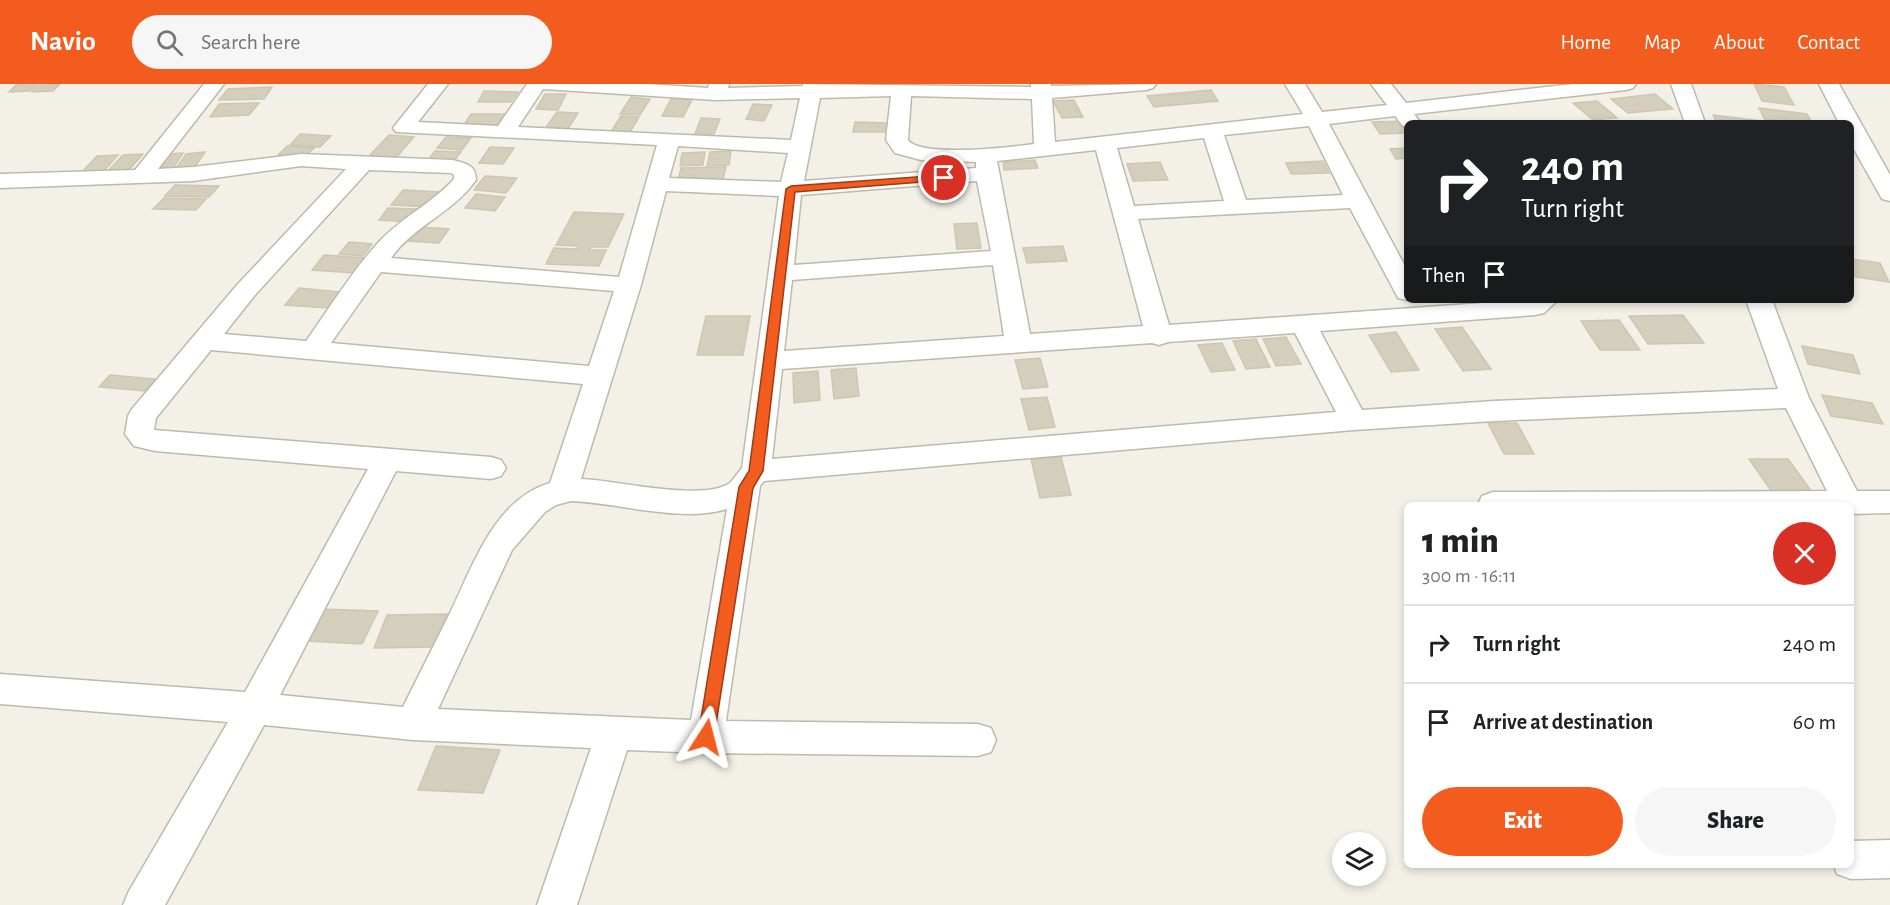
<!DOCTYPE html>
<html lang="en">
<head>
<meta charset="utf-8">
<style>
	:root { --surface:#fff; --page:#f6f6f6; --text:#202124; --muted:#757577; --line:#e0e0e0; --accent:#f25c1f }
	body { margin:0; font-family:"Alegreya Sans",sans-serif; background:var(--page); color:var(--text); height:100vh; display:flex; flex-direction:column; font-size:22px; white-space:nowrap }
	* { box-sizing:border-box; margin:0 }
	p { font-size:20px; color:var(--muted) }
	.icon { flex:none; width:33px; height:33px; fill:none; stroke:currentColor; stroke-width:2; stroke-linecap:round; stroke-linejoin:round }
	.map { position:relative; flex:1; overflow:hidden }
	.side { position:absolute; left:1404px; top:418px; width:450px; height:366px; display:flex; flex-direction:column; background:var(--surface); border-radius:9px; box-shadow:0 3px 9px #0003 }
	.side>* { flex:none }
	.banner { position:absolute; left:1404px; top:36px; width:450px; height:183px; border-radius:9px; box-shadow:0 3px 9px #0003; background:#202124; color:#fff; overflow:hidden }
	.tools { position:absolute; left:1332px; top:748px; display:grid; gap:12px }
	.tools a { display:grid; place-items:center; width:54px; height:54px; border-radius:50%; background:var(--surface); box-shadow:0 3px 9px #0003; font-size:30px }
	.pin { position:absolute; display:grid; place-items:center; width:51px; height:51px; color:#fff; margin:-26px; border:3px solid #fff; border-radius:50%; box-shadow:0 2px 6px #0007 }
	.me { position:absolute; width:66px; margin:-33px; rotate:9deg; stroke-linejoin:round; filter:drop-shadow(0 0 4px #0008) }
	.turn { display:flex; align-items:center; gap:21px; height:126px; padding:0 18px; font-size:27px }
	.turn .icon { width:78px; height:78px; stroke-width:2.5 }
	.turn b { display:block; font-size:42px; line-height:51px }
	.then { display:flex; align-items:center; height:57px; padding:0 18px; background:#0003; gap:12px; font-size:22px }
	.round { display:grid; place-items:center; flex:none; width:63px; height:63px; border-radius:32px; background:var(--page) }
	.headline { display:flex; align-items:center; justify-content:space-between; height:102px; padding:0 18px }
	h1 { font-size:36px; font-weight:800; line-height:45px }
	.cta { display:flex; gap:12px; margin-top:auto; padding:12px 18px }
	.cta a { flex:1; height:69px; border-radius:36px; background:var(--accent); color:#fff; font-size:24px; font-weight:800; line-height:69px; text-align:center }
	.cta a+a { background:var(--page); color:var(--text) }
	ul { padding:0; list-style:none }
	li { display:flex; align-items:center; gap:18px; height:78px; padding:0 18px; border-top:2px solid var(--line) }
	li div { flex:1 }
	li b { display:block; font-size:22px }
	li em { font-style:normal }
	header { display:flex; align-items:center; gap:36px; box-sizing:border-box; height:84px; padding:0 30px; background:var(--accent); color:#fff }
	header strong { font-size:28px }
	nav { display:flex; gap:33px; margin-inline-start:auto; font-size:21px }
	.search { width:420px; height:54px; background:var(--page); display:flex; align-items:center; gap:15px; box-sizing:border-box; padding:0 21px; border-radius:33px; color:var(--muted); font-size:22px }
	.map>svg:first-child { display:block }
	.building { fill:#d4cebd; stroke:#cec7b0; stroke-width:1.5 }
	.lines { fill:none; stroke-linecap:round; stroke-linejoin:round }
	.minor-casing { stroke:#bebaaa; stroke-width:3 }
	.minor { fill:#fff; fill-rule:evenodd }
	.route { fill:#f25c1f; stroke:#9d3c14; stroke-width:1.5 }
</style>
</head>
<body>
<header>
<strong>Navio</strong>
<div class="search"><svg class="icon" aria-label="search" viewBox="0 0 24 24"><circle cx="10" cy="10" r="6"/><path d="M15 15l6 6"/></svg>Search here</div>
<nav><a>Home</a><a>Map</a><a>About</a><a>Contact</a></nav>
</header>
<div class="map">
<svg width="1890" height="821" viewBox="0 0 1890 821">
	<rect width="100%" height="100%" fill="#f3f1e7"/>
	<g class="building">
		<path d="M 17,0 L 37,0 L 30,7 L 9,8 Z"/>
		<path d="M 40,0 L 60,0 L 53,7 L 32,8 Z"/>
		<path d="M 1754,0 L 1784,3 L 1794,21 L 1762,17 Z"/>
		<path d="M 272,3 L 264,15 L 219,16 L 228,5 Z"/>
		<path d="M 1211,6 L 1218,17 L 1154,23 L 1147,12 Z"/>
		<path d="M 484,7 L 518,8 L 511,18 L 478,18 Z"/>
		<path d="M 545,10 L 566,10 L 558,26 L 536,25 Z"/>
		<path d="M 1655,10 L 1673,25 L 1628,29 L 1611,15 Z"/>
		<path d="M 631,13 L 650,15 L 640,31 L 620,30 Z"/>
		<path d="M 671,15 L 692,16 L 683,33 L 662,32 Z"/>
		<path d="M 1074,16 L 1083,33 L 1062,34 L 1053,17 Z"/>
		<path d="M 1597,17 L 1617,34 L 1593,36 L 1573,19 Z"/>
		<path d="M 259,19 L 249,31 L 210,33 L 219,20 Z"/>
		<path d="M 753,20 L 772,21 L 764,37 L 746,35 Z"/>
		<path d="M 1759,24 L 1807,30 L 1812,39 L 1765,36 Z"/>
		<path d="M 557,28 L 578,29 L 568,45 L 546,43 Z"/>
		<path d="M 471,30 L 505,30 L 497,43 L 463,42 Z"/>
		<path d="M 1713,31 L 1761,37 L 1762,39 L 1717,39 Z"/>
		<path d="M 621,32 L 639,33 L 629,50 L 610,49 Z"/>
		<path d="M 701,34 L 720,35 L 714,50 L 695,50 Z"/>
		<path d="M 1408,37 L 1407,49 L 1380,50 L 1372,38 Z"/>
		<path d="M 855,38 L 888,39 L 886,48 L 853,48 Z"/>
		<path d="M 300,50 L 331,52 L 320,63 L 290,61 Z"/>
		<path d="M 389,51 L 414,53 L 395,75 L 368,73 Z"/>
		<path d="M 446,53 L 471,54 L 462,66 L 437,64 Z"/>
		<path d="M 287,62 L 314,64 L 305,73 L 278,71 Z"/>
		<path d="M 490,63 L 514,64 L 503,80 L 479,79 Z"/>
		<path d="M 1407,64 L 1407,74 L 1396,75 L 1390,65 Z"/>
		<path d="M 435,67 L 461,68 L 453,78 L 427,77 Z"/>
		<path d="M 731,67 L 729,81 L 707,82 L 710,68 Z"/>
		<path d="M 205,68 L 194,84 L 175,86 L 186,70 Z"/>
		<path d="M 705,68 L 703,81 L 680,82 L 682,69 Z"/>
		<path d="M 183,69 L 172,86 L 155,87 L 166,70 Z"/>
		<path d="M 143,70 L 128,87 L 107,88 L 123,71 Z"/>
		<path d="M 118,71 L 103,88 L 81,89 L 97,72 Z"/>
		<path d="M 1035,76 L 1038,84 L 1004,86 L 1003,78 Z"/>
		<path d="M 1323,77 L 1329,89 L 1291,90 L 1286,79 Z"/>
		<path d="M 1160,78 L 1168,96 L 1133,97 L 1127,80 Z"/>
		<path d="M 726,83 L 723,95 L 678,96 L 681,84 Z"/>
		<path d="M 485,92 L 517,94 L 506,109 L 474,106 Z"/>
		<path d="M 175,101 L 219,102 L 209,113 L 165,112 Z"/>
		<path d="M 403,106 L 442,108 L 431,123 L 391,121 Z"/>
		<path d="M 476,110 L 505,113 L 495,127 L 465,124 Z"/>
		<path d="M 164,114 L 206,115 L 196,126 L 153,125 Z"/>
		<path d="M 388,124 L 419,125 L 410,138 L 379,136 Z"/>
		<path d="M 574,128 L 624,130 L 608,163 L 591,163 L 589,166 L 606,166 L 599,182 L 546,180 L 554,164 L 577,165 L 578,162 L 556,161 Z"/>
		<path d="M 977,139 L 981,164 L 957,165 L 954,140 Z"/>
		<path d="M 419,143 L 449,145 L 439,159 L 408,157 Z"/>
		<path d="M 349,158 L 372,160 L 363,172 L 339,170 Z"/>
		<path d="M 1063,162 L 1067,177 L 1027,179 L 1023,164 Z"/>
		<path d="M 324,171 L 366,174 L 354,189 L 312,186 Z"/>
		<path d="M 1851,175 L 1880,179 L 1889,198 L 1851,192 Z"/>
		<path d="M 299,204 L 341,208 L 328,224 L 285,221 Z"/>
		<path d="M 1683,231 L 1704,259 L 1648,260 L 1629,232 Z"/>
		<path d="M 706,232 L 750,232 L 743,271 L 697,271 Z"/>
		<path d="M 1619,236 L 1640,266 L 1600,266 L 1581,237 Z"/>
		<path d="M 1462,243 L 1491,285 L 1463,287 L 1435,245 Z"/>
		<path d="M 1396,248 L 1419,286 L 1391,288 L 1369,251 Z"/>
		<path d="M 1286,253 L 1301,280 L 1276,282 L 1263,255 Z"/>
		<path d="M 1256,255 L 1270,283 L 1246,285 L 1233,257 Z"/>
		<path d="M 1222,259 L 1235,286 L 1211,288 L 1198,261 Z"/>
		<path d="M 1802,262 L 1853,271 L 1860,290 L 1808,280 Z"/>
		<path d="M 1040,274 L 1048,303 L 1023,305 L 1015,276 Z"/>
		<path d="M 856,284 L 859,312 L 834,315 L 831,286 Z"/>
		<path d="M 818,287 L 820,316 L 794,319 L 793,289 Z"/>
		<path d="M 110,291 L 155,295 L 145,307 L 99,303 Z"/>
		<path d="M 1822,311 L 1872,319 L 1883,340 L 1831,332 Z"/>
		<path d="M 1047,313 L 1055,343 L 1029,346 L 1021,315 Z"/>
		<path d="M 1488,339 L 1517,339 L 1534,370 L 1504,370 Z"/>
		<path d="M 1061,373 L 1071,411 L 1040,414 L 1031,375 Z"/>
		<path d="M 1749,375 L 1788,375 L 1812,408 L 1772,408 Z"/>
		<path d="M 322,525 L 378,527 L 362,560 L 305,557 Z"/>
		<path d="M 447,530 L 435,563 L 374,564 L 387,531 Z"/>
		<path d="M 436,662 L 500,666 L 483,709 L 418,706 Z"/>
	</g>
	<g class="lines">
		<defs>
			<g id="minor">
				<path d="M 204,0 L 224,0 L 158,85 L 193,83 L 301,70 L 453,76 C 467,80 476,81 476,96 C 453,129 413,142 391,174 L 619,193 L 657,61 L 396,48 L 393,44 L 428,0 L 448,0 L 418,38 L 498,42 L 527,0 L 647,0 L 708,4 L 709,0 L 729,0 L 728,4 L 803,2 L 803,0 L 1031,3 L 1031,0 L 1051,0 L 1051,2 L 1156,0 L 1153,4 L 1146,6 L 1052,14 L 1055,58 L 1303,30 L 1285,0 L 1305,0 L 1322,28 L 1387,21 L 1371,0 L 1391,0 L 1406,19 L 1573,0 L 1636,0 L 1633,4 L 1626,6 L 1414,30 L 1420,38 L 1407,39 L 1407,43 L 1403,42 L 1395,32 L 1329,40 L 1407,186 L 1407,216 L 1398,214 L 1395,208 L 1350,124 L 1138,135 L 1169,241 L 1526,216 L 1558,216 L 1544,229 L 1535,231 L 1320,247 L 1362,326 L 1494,317 L 1778,305 L 1746,216 L 1772,216 L 1809,314 L 1857,407 L 1890,407 L 1890,429 L 1851,430 L 1851,422 L 1478,420 L 1482,412 L 1493,408 L 1827,407 L 1786,324 L 1494,337 L 1354,346 L 764,397 L 760,402 L 726,637 L 978,640 L 991,644 L 996,656 L 991,668 L 978,672 L 706,669 L 627,666 L 577,821 L 537,821 L 591,664 L 413,656 L 264,641 L 165,821 L 123,821 L 129,807 L 228,638 L 0,620 L 0,590 L 245,608 L 368,385 L 155,367 L 134,362 L 125,350 L 128,332 L 132,325 L 237,201 L 346,85 L 301,82 L 193,97 L 0,104 L 0,90 L 135,86 ZM 543,5 L 716,16 L 800,14 L 791,56 L 518,43 ZM 891,12 L 886,56 L 895,69 L 921,76 L 976,78 L 976,84 L 804,97 L 820,14 ZM 911,12 L 1032,15 L 1034,60 C 1011,63 921,74 908,56 ZM 1309,42 L 1343,111 L 1246,116 L 1224,51 ZM 1204,54 L 1224,117 L 1134,122 L 1117,64 ZM 678,62 L 788,69 L 781,98 L 669,94 ZM 1096,66 L 1143,242 L 1030,250 L 997,77 ZM 369,86 L 451,89 L 454,91 L 454,95 C 430,121 399,135 377,160 C 350,190 329,225 306,257 L 224,250 L 255,211 ZM 977,97 L 991,167 L 794,181 L 801,111 ZM 666,107 L 779,112 L 742,384 C 738,388 734,395 730,399 C 703,418 615,396 581,395 L 641,201 ZM 993,181 L 1004,252 L 784,267 L 792,196 ZM 381,188 L 614,207 L 589,282 L 331,259 ZM 1295,249 L 1336,328 L 772,375 L 782,285 L 1152,259 L 1159,261 L 1168,258 ZM 211,266 L 583,300 L 550,399 C 495,415 473,481 451,527 C 435,559 419,591 403,623 L 280,611 L 396,387 L 491,395 L 501,392 L 506,384 L 501,376 L 491,373 L 154,346 L 156,334 ZM 571,417 C 620,419 681,439 727,425 L 691,636 L 438,625 L 512,466 L 545,428 L 556,421 Z"/>
				<path d="M 1671,0 L 1691,0 L 1705,39 L 1685,39 Z"/>
				<path d="M 1819,0 L 1839,0 L 1890,91 L 1890,117 L 1882,115 L 1851,60 L 1851,39 L 1839,39 Z"/>
				<path d="M 1890,756 L 1890,794 L 1851,795 L 1837,790 L 1834,782 L 1851,782 L 1851,757 Z"/>
			</g>
		</defs>
		<use href="#minor" class="minor-casing"/>
		<use href="#minor" class="minor"/>
	</g>
	<path class="route" d="M 944,91 L 947,91 L 947,96 L 795,108 L 763,387 L 753,404 L 714,653 L 712,658 L 706,660 L 700,658 L 698,653 L 739,403 L 749,387 L 786,105 L 791,102 Z"/>
</svg>
<div class="tools">
<a><svg class="icon" aria-label="layers" viewBox="0 0 24 24"><path d="M12 4l9 5-9 5-9-5zM3 14l9 5 9-5"/></svg></a>
</div>
<div class="pin" style="left:944px;top:94px;background:#d93025"><svg class="icon" aria-label="arrive" viewBox="0 0 24 24"><path d="M6 21V4h12l-3 4 3 4H6"/></svg></div>
<svg class="me" style="left:706px;top:653px" viewBox="-20 -20 40 40"><path d="M0-17L14 15 0 8-14 15z" fill="#f25c1f" stroke="#fff" stroke-width="4"/></svg>
<div class="banner">
<div class="turn"><svg class="icon" aria-label="right" viewBox="0 0 24 24"><path d="M7 20v-9h11M14 6l5 5-5 5"/></svg><div><b>240 m</b>Turn right</div></div>
<div class="then">Then<svg class="icon" aria-label="arrive" viewBox="0 0 24 24"><path d="M6 21V4h12l-3 4 3 4H6"/></svg></div>
</div>
<section class="side">
<div class="headline"><div><h1>1 min</h1><p>300 m · 16:11</p></div><a class="round" style="background:#d93025;color:#fff"><svg class="icon" aria-label="close" viewBox="0 0 24 24"><path d="M6 6l12 12M18 6L6 18"/></svg></a></div>
<ul>
<li><svg class="icon" aria-label="right" viewBox="0 0 24 24"><path d="M7 20v-9h11M14 6l5 5-5 5"/></svg><div><b>Turn right</b></div><em>240 m</em></li>
<li><svg class="icon" aria-label="arrive" viewBox="0 0 24 24"><path d="M6 21V4h12l-3 4 3 4H6"/></svg><div><b>Arrive at destination</b></div><em>60 m</em></li>
</ul>
<div class="cta"><a>Exit</a><a>Share</a></div>
</section>
</div>
</body>
</html>
